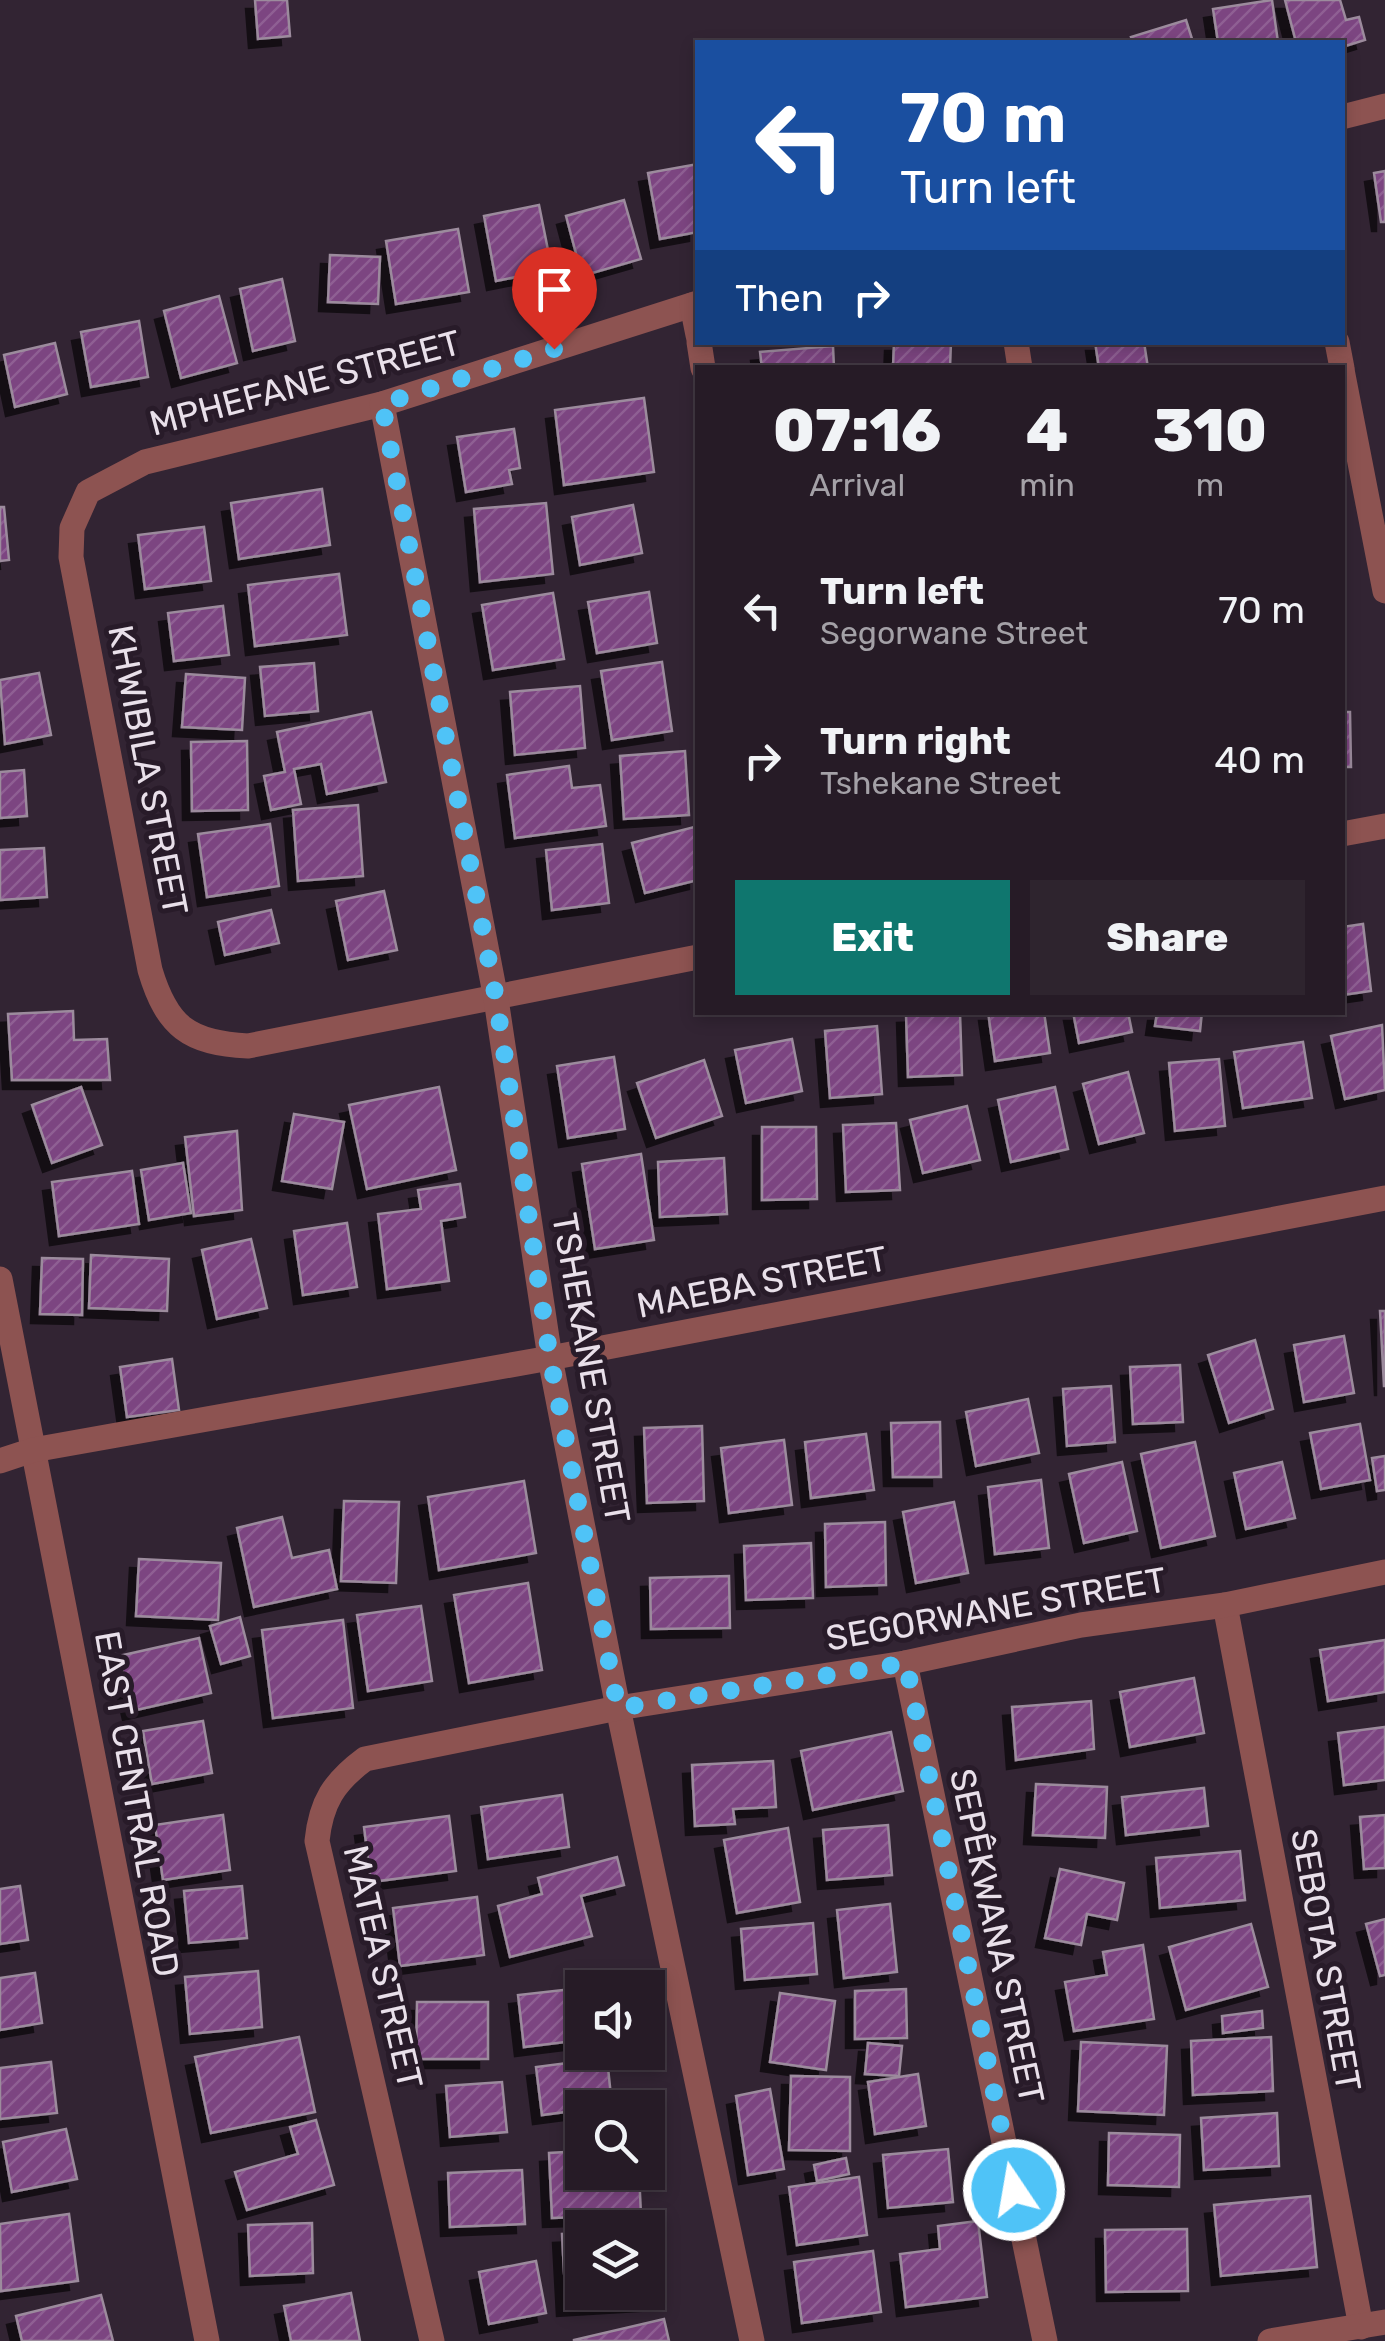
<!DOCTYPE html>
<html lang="en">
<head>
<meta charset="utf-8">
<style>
	:root { --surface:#261b26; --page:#2e242e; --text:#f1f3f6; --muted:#a4a1a7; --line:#423943; --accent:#0f766e }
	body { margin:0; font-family:Rubik,sans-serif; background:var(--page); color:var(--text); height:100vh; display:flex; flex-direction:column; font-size:38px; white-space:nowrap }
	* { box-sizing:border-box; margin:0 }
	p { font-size:32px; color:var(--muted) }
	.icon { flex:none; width:55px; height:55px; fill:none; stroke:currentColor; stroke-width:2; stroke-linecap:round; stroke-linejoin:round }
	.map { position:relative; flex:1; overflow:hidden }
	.sheet { position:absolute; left:695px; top:365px; width:650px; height:650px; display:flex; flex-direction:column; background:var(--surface); border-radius:0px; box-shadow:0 5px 15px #0003,0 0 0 2px var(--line) }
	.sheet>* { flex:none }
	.banner { position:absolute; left:695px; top:40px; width:650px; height:305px; border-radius:0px; box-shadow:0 5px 15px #0003,0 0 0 2px var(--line); background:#1a4fa0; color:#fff; overflow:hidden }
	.tools { position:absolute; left:565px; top:1970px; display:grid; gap:20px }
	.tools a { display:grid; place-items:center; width:100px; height:100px; border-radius:0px; background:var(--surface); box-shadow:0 5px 15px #0003,0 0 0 2px var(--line); font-size:50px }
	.pin { position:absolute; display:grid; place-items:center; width:85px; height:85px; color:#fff; margin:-102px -42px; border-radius:50% 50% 50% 0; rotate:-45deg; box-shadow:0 0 10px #0007 }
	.pin .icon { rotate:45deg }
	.me { position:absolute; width:110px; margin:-55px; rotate:348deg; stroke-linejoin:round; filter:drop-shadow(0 0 8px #0008) }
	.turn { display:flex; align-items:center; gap:35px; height:210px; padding:0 40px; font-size:45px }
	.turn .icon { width:130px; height:130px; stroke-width:2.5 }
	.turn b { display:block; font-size:70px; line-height:85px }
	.then { display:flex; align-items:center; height:95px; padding:0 40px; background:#0003; gap:20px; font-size:38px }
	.eta { display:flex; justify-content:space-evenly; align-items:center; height:170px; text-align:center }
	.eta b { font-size:60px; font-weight:800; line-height:70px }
	.cta { display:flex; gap:20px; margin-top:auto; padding:20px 40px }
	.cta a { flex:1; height:115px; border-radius:0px; background:var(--accent); color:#fff; font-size:40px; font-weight:800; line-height:115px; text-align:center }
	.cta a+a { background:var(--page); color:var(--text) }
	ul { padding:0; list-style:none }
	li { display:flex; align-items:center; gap:30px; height:150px; padding:0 40px }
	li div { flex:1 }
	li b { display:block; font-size:38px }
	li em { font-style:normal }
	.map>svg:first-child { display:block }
	.building { fill:url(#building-hatch); stroke:#9c8b9d; stroke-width:2.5; filter:url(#shadow) }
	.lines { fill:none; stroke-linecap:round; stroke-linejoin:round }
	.minor { stroke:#8d5351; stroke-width:25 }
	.route { stroke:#4fc3f7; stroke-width:18; stroke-dasharray:0 32.4 }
	.labels { text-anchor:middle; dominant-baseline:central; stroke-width:10; stroke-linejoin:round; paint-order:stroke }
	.street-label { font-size:35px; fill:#e9e0ea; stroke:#281b29 }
</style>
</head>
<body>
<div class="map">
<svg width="1385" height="2341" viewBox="0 0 1385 2341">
	<defs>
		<pattern id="building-hatch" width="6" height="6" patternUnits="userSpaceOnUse" patternTransform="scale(2.5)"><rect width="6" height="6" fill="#7c4481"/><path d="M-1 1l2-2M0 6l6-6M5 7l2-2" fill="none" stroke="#8f5f93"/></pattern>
		<filter id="shadow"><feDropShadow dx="-9" dy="9" stdDeviation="0" flood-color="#0009"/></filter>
	</defs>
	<rect width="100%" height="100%" fill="#322433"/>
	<g class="building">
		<path d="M 255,0 L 287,0 L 290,36 L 258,39 Z"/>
		<path d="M 1272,0 L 1278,42 L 1218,42 L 1213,9 Z"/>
		<path d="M 1285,0 L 1340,0 L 1346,20 L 1359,17 L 1365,40 L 1342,47 L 1342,42 L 1296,42 Z"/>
		<path d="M 1186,20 L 1193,42 L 1133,42 L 1131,37 Z"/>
		<path d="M 698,164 L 698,232 L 660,239 L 648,173 Z"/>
		<path d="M 1385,171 L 1385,222 L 1381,222 L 1374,173 Z"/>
		<path d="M 624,200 L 641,259 L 582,276 L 566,216 Z"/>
		<path d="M 539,205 L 552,270 L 496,281 L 484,216 Z"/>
		<path d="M 458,229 L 469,292 L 396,304 L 386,241 Z"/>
		<path d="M 330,255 L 380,257 L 378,304 L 328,302 Z"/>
		<path d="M 282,279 L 295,341 L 253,351 L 240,289 Z"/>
		<path d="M 219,296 L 237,363 L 181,378 L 164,311 Z"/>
		<path d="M 139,321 L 148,377 L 91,387 L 81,332 Z"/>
		<path d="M 894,342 L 951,342 L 950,368 L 893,368 Z"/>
		<path d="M 1095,342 L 1144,342 L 1148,368 L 1099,368 Z"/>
		<path d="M 55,343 L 67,394 L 15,407 L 4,355 Z"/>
		<path d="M 833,346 L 834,368 L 762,368 L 760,352 Z"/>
		<path d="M 644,398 L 654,472 L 564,485 L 555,410 Z"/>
		<path d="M 514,429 L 520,468 L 509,470 L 512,484 L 466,492 L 457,437 Z"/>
		<path d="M 322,489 L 330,545 L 239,559 L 231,503 Z"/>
		<path d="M 546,503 L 553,574 L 480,582 L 474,509 Z"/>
		<path d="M 633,505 L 642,553 L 580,565 L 572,517 Z"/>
		<path d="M 0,507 L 4,507 L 9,560 L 0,561 Z"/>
		<path d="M 204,527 L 211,581 L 145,589 L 138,535 Z"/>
		<path d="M 339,574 L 347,635 L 255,646 L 248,585 Z"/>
		<path d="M 649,592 L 657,643 L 597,653 L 588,602 Z"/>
		<path d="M 553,593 L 564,659 L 493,670 L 482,605 Z"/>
		<path d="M 223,606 L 229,655 L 174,661 L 168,613 Z"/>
		<path d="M 662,662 L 672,731 L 612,740 L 601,671 Z"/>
		<path d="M 314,663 L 318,711 L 265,716 L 260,667 Z"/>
		<path d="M 39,673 L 51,735 L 5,744 L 0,680 Z"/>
		<path d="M 186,674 L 245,678 L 242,730 L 182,727 Z"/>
		<path d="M 580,686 L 585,748 L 515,755 L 510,692 Z"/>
		<path d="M 371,712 L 386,782 L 327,794 L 321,764 L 294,769 L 301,804 L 271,810 L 264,776 L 285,772 L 277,732 Z"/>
		<path d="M 1342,712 L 1350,712 L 1351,767 L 1342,767 Z"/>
		<path d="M 247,741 L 248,810 L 192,811 L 191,742 Z"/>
		<path d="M 685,751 L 689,815 L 624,819 L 620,756 Z"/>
		<path d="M 569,766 L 572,788 L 600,785 L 606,826 L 515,838 L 507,775 Z"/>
		<path d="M 24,770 L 27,816 L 0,818 L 0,772 Z"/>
		<path d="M 358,805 L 363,876 L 298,881 L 293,810 Z"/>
		<path d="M 270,824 L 279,886 L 207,897 L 198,834 Z"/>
		<path d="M 698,826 L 698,880 L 645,893 L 632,843 Z"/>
		<path d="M 602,844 L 609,903 L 552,910 L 546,850 Z"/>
		<path d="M 44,848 L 47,897 L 0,900 L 0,850 Z"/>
		<path d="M 384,891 L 397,950 L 348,960 L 336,901 Z"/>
		<path d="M 271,910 L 279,943 L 225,955 L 218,922 Z"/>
		<path d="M 1363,924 L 1371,991 L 1342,995 L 1342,927 Z"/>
		<path d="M 73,1011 L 74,1040 L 107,1039 L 110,1080 L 12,1080 L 8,1014 Z"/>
		<path d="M 960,1012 L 962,1075 L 908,1077 L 906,1014 Z"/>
		<path d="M 988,1012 L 1044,1012 L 1050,1053 L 995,1061 Z"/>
		<path d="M 1073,1012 L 1128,1012 L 1132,1032 L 1079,1043 Z"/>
		<path d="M 1157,1012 L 1202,1012 L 1200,1031 L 1155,1026 Z"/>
		<path d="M 1382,1025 L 1385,1090 L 1345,1099 L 1331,1036 Z"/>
		<path d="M 877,1026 L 882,1094 L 830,1098 L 825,1031 Z"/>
		<path d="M 792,1039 L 802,1091 L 746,1103 L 735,1050 Z"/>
		<path d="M 1303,1042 L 1312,1098 L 1243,1108 L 1234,1052 Z"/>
		<path d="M 614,1057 L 625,1129 L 568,1138 L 557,1066 Z"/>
		<path d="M 1219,1059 L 1225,1126 L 1175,1131 L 1169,1063 Z"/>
		<path d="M 704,1060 L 722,1116 L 656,1138 L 637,1083 Z"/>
		<path d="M 1128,1072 L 1144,1133 L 1099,1144 L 1083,1084 Z"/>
		<path d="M 81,1087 L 102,1145 L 52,1163 L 32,1105 Z"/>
		<path d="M 439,1087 L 456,1170 L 367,1189 L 349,1105 Z"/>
		<path d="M 1055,1087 L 1068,1149 L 1011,1162 L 998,1100 Z"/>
		<path d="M 967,1106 L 980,1160 L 923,1173 L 910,1120 Z"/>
		<path d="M 294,1114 L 344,1122 L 332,1189 L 282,1181 Z"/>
		<path d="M 896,1123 L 900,1190 L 846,1192 L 843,1125 Z"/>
		<path d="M 762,1127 L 816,1127 L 817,1199 L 762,1200 Z"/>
		<path d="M 237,1131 L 242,1210 L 194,1216 L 185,1137 Z"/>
		<path d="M 641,1154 L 654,1240 L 595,1249 L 582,1164 Z"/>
		<path d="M 724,1158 L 727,1214 L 660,1217 L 658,1162 Z"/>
		<path d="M 183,1163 L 191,1213 L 149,1220 L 141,1170 Z"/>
		<path d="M 132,1171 L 139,1224 L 59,1236 L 52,1182 Z"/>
		<path d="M 460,1184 L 465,1217 L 441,1221 L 449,1281 L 387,1289 L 378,1214 L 421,1209 L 418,1190 Z"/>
		<path d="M 347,1223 L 357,1287 L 303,1295 L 294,1231 Z"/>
		<path d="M 251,1239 L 267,1308 L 217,1319 L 202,1250 Z"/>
		<path d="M 91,1255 L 169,1259 L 167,1311 L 89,1308 Z"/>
		<path d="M 42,1258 L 83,1259 L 82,1315 L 40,1314 Z"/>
		<path d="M 1380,1311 L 1385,1311 L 1385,1386 L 1384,1386 Z"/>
		<path d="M 1344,1336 L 1354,1393 L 1304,1402 L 1294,1345 Z"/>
		<path d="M 1255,1340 L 1273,1409 L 1229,1423 L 1208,1355 Z"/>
		<path d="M 172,1359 L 179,1410 L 127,1417 L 120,1367 Z"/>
		<path d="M 1180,1365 L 1183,1422 L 1133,1424 L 1130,1367 Z"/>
		<path d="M 1111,1386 L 1115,1442 L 1067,1446 L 1063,1389 Z"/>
		<path d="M 1028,1399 L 1039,1453 L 976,1466 L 966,1412 Z"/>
		<path d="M 940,1422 L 941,1477 L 893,1477 L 891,1423 Z"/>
		<path d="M 1360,1424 L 1370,1480 L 1321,1489 L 1310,1433 Z"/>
		<path d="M 702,1426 L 704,1501 L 647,1503 L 644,1428 Z"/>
		<path d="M 866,1434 L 874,1490 L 811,1498 L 805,1442 Z"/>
		<path d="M 784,1440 L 792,1505 L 729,1513 L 721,1448 Z"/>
		<path d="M 1195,1442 L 1215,1536 L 1161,1548 L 1141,1454 Z"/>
		<path d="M 1385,1456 L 1385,1490 L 1377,1491 L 1372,1458 Z"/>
		<path d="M 1122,1462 L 1137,1531 L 1084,1543 L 1069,1474 Z"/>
		<path d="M 1282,1462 L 1295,1518 L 1246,1529 L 1234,1473 Z"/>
		<path d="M 1041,1480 L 1049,1548 L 995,1554 L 988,1487 Z"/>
		<path d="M 524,1481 L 536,1553 L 439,1570 L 428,1497 Z"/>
		<path d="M 344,1501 L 399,1502 L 396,1583 L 341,1581 Z"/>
		<path d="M 954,1502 L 968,1573 L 916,1583 L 903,1512 Z"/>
		<path d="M 282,1517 L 292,1558 L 329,1550 L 337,1589 L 254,1607 L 237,1528 Z"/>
		<path d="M 885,1522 L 886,1585 L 826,1587 L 825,1524 Z"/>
		<path d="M 811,1543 L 813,1598 L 746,1600 L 744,1546 Z"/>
		<path d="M 139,1559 L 221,1563 L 218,1620 L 136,1616 Z"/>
		<path d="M 729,1576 L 730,1628 L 651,1629 L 650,1578 Z"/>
		<path d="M 528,1583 L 542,1670 L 469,1683 L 454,1595 Z"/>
		<path d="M 421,1606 L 432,1681 L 368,1691 L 357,1615 Z"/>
		<path d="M 240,1617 L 250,1656 L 221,1664 L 210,1626 Z"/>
		<path d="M 343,1620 L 353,1708 L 273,1718 L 262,1630 Z"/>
		<path d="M 199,1638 L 211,1693 L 132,1711 L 119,1656 Z"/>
		<path d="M 1385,1640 L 1385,1692 L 1328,1701 L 1320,1650 Z"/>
		<path d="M 1194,1678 L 1204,1733 L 1130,1747 L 1120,1692 Z"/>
		<path d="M 1091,1701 L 1094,1749 L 1016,1760 L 1012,1707 Z"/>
		<path d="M 203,1721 L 212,1773 L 152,1784 L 143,1731 Z"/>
		<path d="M 1385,1727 L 1385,1780 L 1344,1785 L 1338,1733 Z"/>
		<path d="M 891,1732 L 903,1791 L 813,1810 L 801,1751 Z"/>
		<path d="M 773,1761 L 776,1807 L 733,1809 L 735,1824 L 695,1826 L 692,1765 Z"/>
		<path d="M 1036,1784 L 1107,1787 L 1105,1838 L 1033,1835 Z"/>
		<path d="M 1204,1788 L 1208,1826 L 1126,1835 L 1122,1797 Z"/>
		<path d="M 562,1795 L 569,1847 L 488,1859 L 481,1807 Z"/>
		<path d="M 223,1815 L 230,1870 L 163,1880 L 155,1825 Z"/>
		<path d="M 1385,1815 L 1385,1868 L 1364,1869 L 1360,1817 Z"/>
		<path d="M 449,1816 L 456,1871 L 371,1882 L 364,1827 Z"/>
		<path d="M 888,1825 L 892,1875 L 827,1880 L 823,1830 Z"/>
		<path d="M 788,1828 L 800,1902 L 737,1913 L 724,1840 Z"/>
		<path d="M 1240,1851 L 1245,1900 L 1160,1908 L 1156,1858 Z"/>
		<path d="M 617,1857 L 624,1885 L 581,1896 L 592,1936 L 510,1957 L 498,1906 L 542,1894 L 538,1878 Z"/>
		<path d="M 1060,1869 L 1124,1883 L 1117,1920 L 1087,1914 L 1081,1945 L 1045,1938 Z"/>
		<path d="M 20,1886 L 28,1940 L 0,1944 L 0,1889 Z"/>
		<path d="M 242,1886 L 247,1938 L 189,1943 L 184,1891 Z"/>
		<path d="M 477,1897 L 484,1955 L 400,1966 L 393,1908 Z"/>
		<path d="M 890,1904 L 897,1972 L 844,1978 L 837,1910 Z"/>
		<path d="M 1385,1919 L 1385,1975 L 1380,1976 L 1366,1924 Z"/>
		<path d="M 813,1923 L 817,1974 L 745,1980 L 741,1929 Z"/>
		<path d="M 1251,1924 L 1268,1987 L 1186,2010 L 1169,1947 Z"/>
		<path d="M 1143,1945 L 1154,2019 L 1074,2031 L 1065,1982 L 1107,1975 L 1103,1952 Z"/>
		<path d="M 258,1971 L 262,2027 L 190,2034 L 185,1977 Z"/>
		<path d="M 35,1973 L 42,2023 L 0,2030 L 0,1978 Z"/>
		<path d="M 582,1988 L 582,2040 L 524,2047 L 518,1995 Z"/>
		<path d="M 906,1989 L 907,2038 L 855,2039 L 855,1991 Z"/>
		<path d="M 780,1993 L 835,2001 L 826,2070 L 770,2062 Z"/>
		<path d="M 417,2002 L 488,2002 L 488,2059 L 416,2059 Z"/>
		<path d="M 1262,2011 L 1263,2028 L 1223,2033 L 1222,2016 Z"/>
		<path d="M 299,2037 L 315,2112 L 211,2133 L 195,2057 Z"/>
		<path d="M 1271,2037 L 1273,2091 L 1193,2095 L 1191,2041 Z"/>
		<path d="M 1081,2042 L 1167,2046 L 1164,2115 L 1078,2111 Z"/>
		<path d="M 868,2043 L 902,2046 L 899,2076 L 865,2074 Z"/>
		<path d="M 607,2058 L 612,2106 L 542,2115 L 536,2067 Z"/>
		<path d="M 51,2062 L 57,2113 L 0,2119 L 0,2068 Z"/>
		<path d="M 918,2074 L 926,2126 L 875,2134 L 868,2082 Z"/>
		<path d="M 791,2076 L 850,2077 L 850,2151 L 789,2150 Z"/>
		<path d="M 502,2082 L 507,2132 L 450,2137 L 446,2086 Z"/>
		<path d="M 770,2089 L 784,2169 L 748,2175 L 736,2096 Z"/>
		<path d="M 1277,2113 L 1279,2166 L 1204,2170 L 1201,2118 Z"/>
		<path d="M 316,2120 L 334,2185 L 247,2210 L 235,2172 L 298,2154 L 290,2127 Z"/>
		<path d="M 66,2129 L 77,2179 L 12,2192 L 3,2142 Z"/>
		<path d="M 1109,2133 L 1180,2135 L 1179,2187 L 1108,2185 Z"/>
		<path d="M 948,2149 L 953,2202 L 888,2208 L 883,2155 Z"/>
		<path d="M 582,2151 L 582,2172 L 639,2172 L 641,2215 L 552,2218 L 549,2153 Z"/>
		<path d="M 846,2158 L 849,2174 L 817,2181 L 814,2165 Z"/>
		<path d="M 522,2170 L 525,2224 L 450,2227 L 448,2173 Z"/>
		<path d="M 859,2177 L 867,2235 L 797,2245 L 789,2187 Z"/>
		<path d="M 1310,2196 L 1317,2267 L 1221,2276 L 1214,2205 Z"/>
		<path d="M 69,2214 L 78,2281 L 1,2291 L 0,2224 Z"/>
		<path d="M 978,2221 L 987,2297 L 906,2307 L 900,2254 L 940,2249 L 938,2226 Z"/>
		<path d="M 312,2223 L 313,2273 L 250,2276 L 248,2225 Z"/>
		<path d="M 659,2229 L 663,2301 L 566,2307 L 562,2234 L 582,2233 L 582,2292 L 648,2292 L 648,2230 Z"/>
		<path d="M 1187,2229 L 1188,2291 L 1106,2292 L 1105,2230 Z"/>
		<path d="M 873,2251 L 881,2312 L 802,2323 L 794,2262 Z"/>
		<path d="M 536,2261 L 546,2313 L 489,2324 L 479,2272 Z"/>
		<path d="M 351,2293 L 360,2341 L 291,2341 L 284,2306 Z"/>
		<path d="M 101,2295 L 113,2341 L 22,2341 L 16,2316 Z"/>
		<path d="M 664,2319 L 669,2341 L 574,2341 L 574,2340 Z"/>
	</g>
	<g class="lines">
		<g class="minor">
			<path d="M 1342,117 L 1385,106"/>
			<path d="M 698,303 L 382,404 L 145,462 L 88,492 L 72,528 L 71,557 L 150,970 C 167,1027 189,1043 248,1046 L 698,957"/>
			<path d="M 692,305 L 698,335"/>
			<path d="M 699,342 L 703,368"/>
			<path d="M 1016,342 L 1020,368"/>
			<path d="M 1337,342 L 1342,368"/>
			<path d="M 1342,370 L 1385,591"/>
			<path d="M 382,404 L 496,999 L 550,1358 L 618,1708 L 752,2341"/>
			<path d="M 1342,834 L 1385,826"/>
			<path d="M 0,1279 L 207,2341"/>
			<path d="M 0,1461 L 33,1450 L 550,1358 L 1385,1198"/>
			<path d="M 1225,1605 L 1361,2327"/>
			<path d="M 905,1663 L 1045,2341"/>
			<path d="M 432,2341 L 317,1841 C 321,1802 334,1782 365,1759 L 618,1708 L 905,1663 L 1081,1625 L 1225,1605 L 1385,1572"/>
			<path d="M 1270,2341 L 1385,2322"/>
		</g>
	</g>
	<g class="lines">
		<path class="route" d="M 554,349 L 382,404 L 496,998 L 550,1358 L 618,1708 L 906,1663 L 1014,2190"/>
	</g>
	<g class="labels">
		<g class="street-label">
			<text transform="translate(305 383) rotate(-15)">MPHEFANE STREET</text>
			<text transform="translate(148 770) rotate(79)">KHWIBILA STREET</text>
			<text transform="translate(762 1282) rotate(-11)">MAEBA STREET</text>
			<text transform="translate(591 1368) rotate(80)">TSHEKANE STREET</text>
			<text transform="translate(996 1609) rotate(-10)">SEGORWANE STREET</text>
			<text transform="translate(137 1804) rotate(80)">EAST CENTRAL ROAD</text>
			<text transform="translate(997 1936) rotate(78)">SEPÊKWANA STREET</text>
			<text transform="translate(1326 1960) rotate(80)">SEBOTA STREET</text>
			<text transform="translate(383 1967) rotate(77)">MATEA STREET</text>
		</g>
	</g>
</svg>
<div class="tools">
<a><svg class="icon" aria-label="sound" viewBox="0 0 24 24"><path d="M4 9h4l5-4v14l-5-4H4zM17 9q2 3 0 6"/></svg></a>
<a><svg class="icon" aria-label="search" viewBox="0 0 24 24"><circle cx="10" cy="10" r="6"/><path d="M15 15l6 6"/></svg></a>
<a><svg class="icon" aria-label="layers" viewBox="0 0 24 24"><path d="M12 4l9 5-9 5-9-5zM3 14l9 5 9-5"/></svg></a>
</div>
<div class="pin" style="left:554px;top:349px;background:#d93025"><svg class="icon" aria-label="arrive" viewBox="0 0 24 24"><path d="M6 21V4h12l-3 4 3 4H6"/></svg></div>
<svg class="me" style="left:1014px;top:2190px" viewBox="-20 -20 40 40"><circle r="17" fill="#4fc3f7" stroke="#fff" stroke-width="3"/><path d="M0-11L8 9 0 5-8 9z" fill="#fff"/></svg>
<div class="banner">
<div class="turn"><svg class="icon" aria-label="left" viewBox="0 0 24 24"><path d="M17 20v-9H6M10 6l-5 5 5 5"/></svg><div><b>70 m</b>Turn left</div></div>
<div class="then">Then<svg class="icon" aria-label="right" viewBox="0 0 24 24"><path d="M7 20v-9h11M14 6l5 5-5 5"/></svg></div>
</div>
<section class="sheet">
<div class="eta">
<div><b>07:16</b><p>Arrival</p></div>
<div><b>4</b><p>min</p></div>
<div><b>310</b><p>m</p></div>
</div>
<ul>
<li><svg class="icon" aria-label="left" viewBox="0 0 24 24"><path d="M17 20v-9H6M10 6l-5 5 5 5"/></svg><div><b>Turn left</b><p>Segorwane Street</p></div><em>70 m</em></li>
<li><svg class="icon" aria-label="right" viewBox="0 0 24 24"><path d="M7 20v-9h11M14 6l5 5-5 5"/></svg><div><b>Turn right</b><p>Tshekane Street</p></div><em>40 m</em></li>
</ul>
<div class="cta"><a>Exit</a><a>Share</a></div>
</section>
</div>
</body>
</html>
